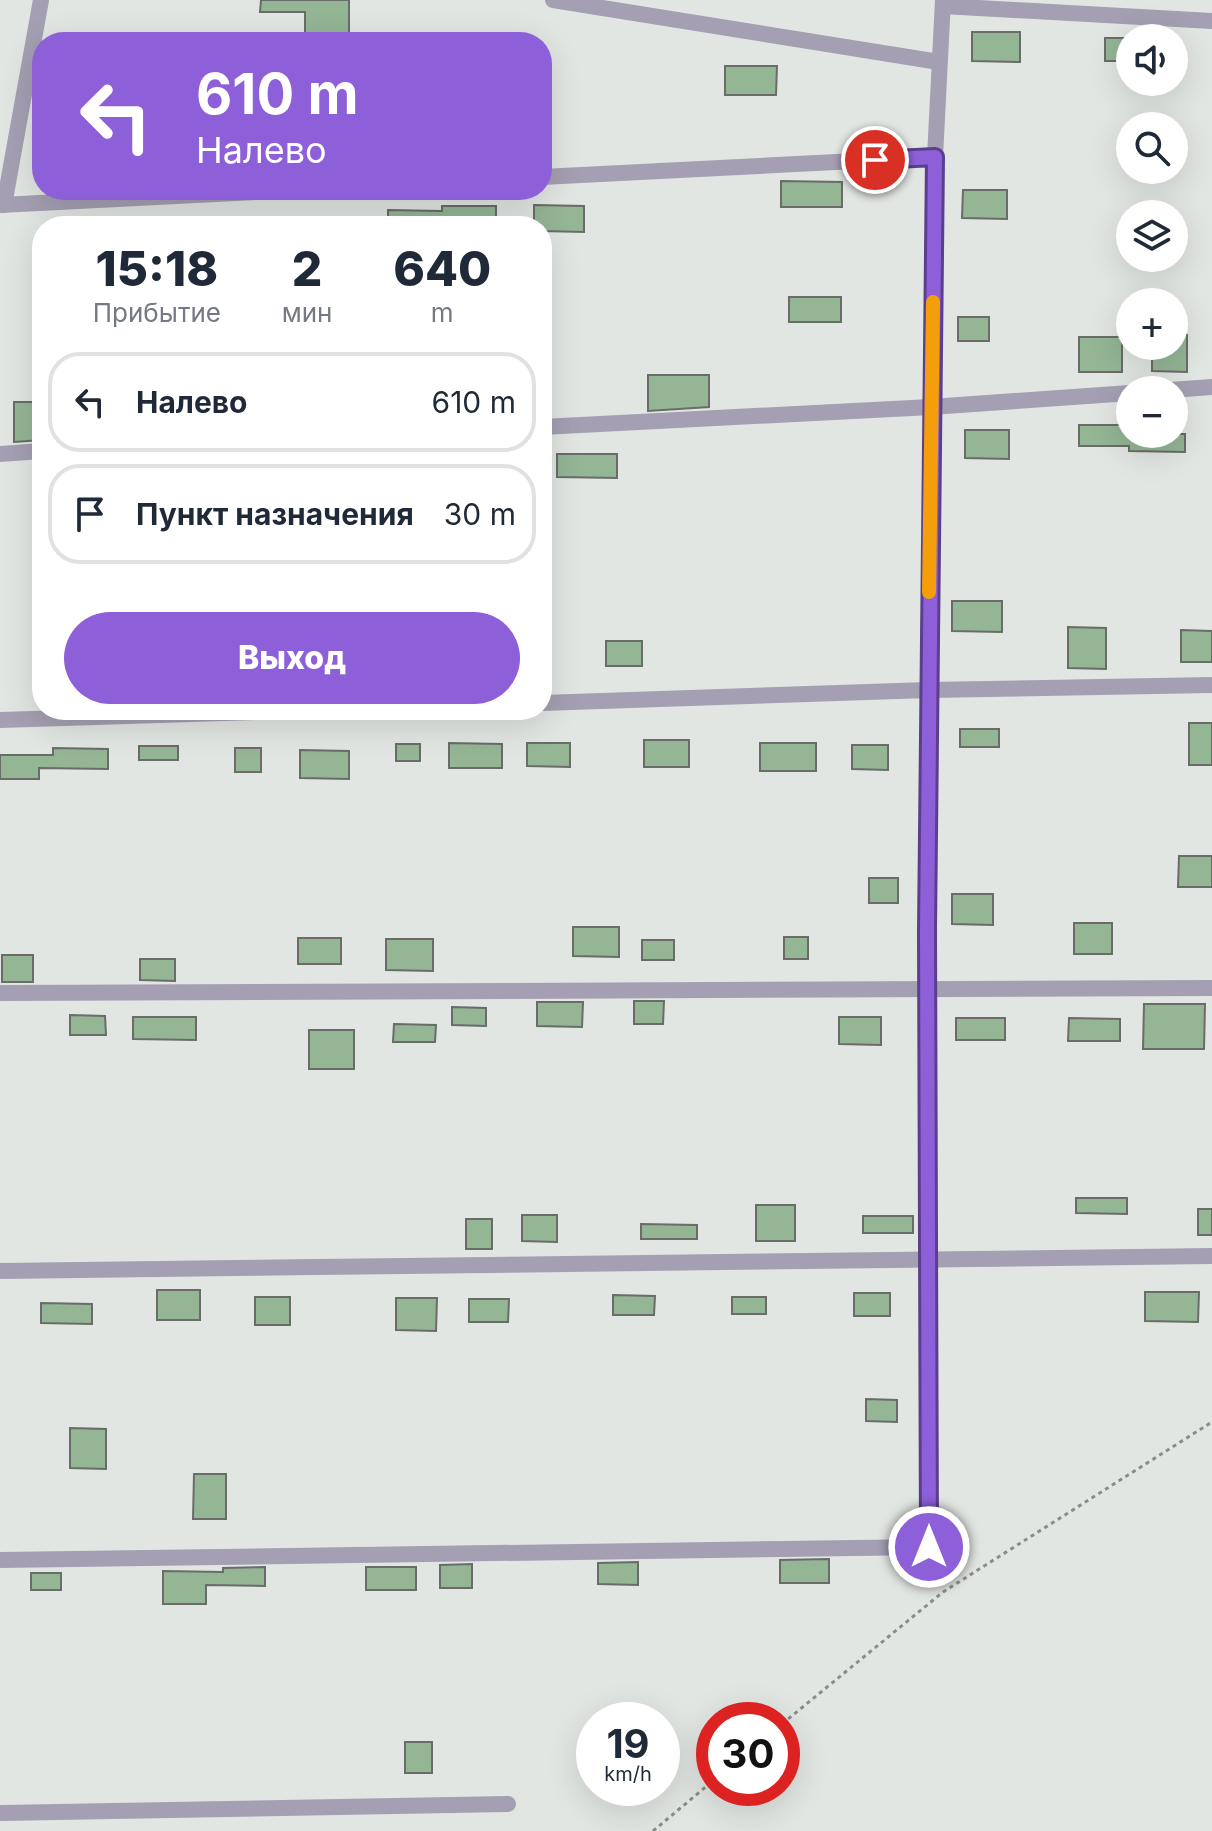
<!DOCTYPE html>
<html lang="ru">
<head>
<meta charset="utf-8">
<style>
	:root { --surface:#fff; --page:#f6f6f7; --text:#1f2937; --muted:#747a83; --line:#e0e1e3; --accent:#8d60da }
	body { margin:0; font-family:Inter,sans-serif; background:var(--page); color:var(--text); height:100vh; display:flex; flex-direction:column; font-size:30px; white-space:nowrap }
	* { box-sizing:border-box; margin:0 }
	p { font-size:26px; color:var(--muted) }
	.icon { flex:none; width:44px; height:44px; fill:none; stroke:currentColor; stroke-width:2; stroke-linecap:round; stroke-linejoin:round }
	.map { position:relative; flex:1; overflow:hidden }
	.panel { position:absolute; left:32px; top:216px; width:520px; height:504px; display:flex; flex-direction:column; background:var(--surface); border-radius:32px; box-shadow:0 8px 32px #0002 }
	.panel>* { flex:none }
	.hud { position:absolute; left:32px; top:32px; width:520px; height:168px; border-radius:32px; box-shadow:0 8px 32px #0002; background:#8d60da; color:#fff; overflow:hidden }
	.tools { position:absolute; left:1116px; top:24px; display:grid; gap:16px }
	.tools a { display:grid; place-items:center; width:72px; height:72px; border-radius:50%; background:var(--surface); box-shadow:0 8px 32px #0002; font-size:40px }
	.speed { position:absolute; left:576px; top:1702px; display:flex; gap:16px; font-size:40px; font-weight:700; text-align:center }
	.speed>* { display:grid; place-content:center; width:104px; height:104px; border-radius:50%; background:var(--surface); box-shadow:0 8px 32px #0002; line-height:1 }
	.speed small { font-size:20px; font-weight:400 }
	.speed .limit { border:12px solid #d22; background:#fff; color:#111 }
	.pin { position:absolute; display:grid; place-items:center; width:68px; height:68px; color:#fff; margin:-34px; border:4px solid #fff; border-radius:50%; box-shadow:0 2px 8px #0007 }
	.me { position:absolute; width:88px; margin:-44px; rotate:0deg; stroke-linejoin:round; filter:drop-shadow(0 0 6px #0008) }
	.turn { display:flex; align-items:center; gap:28px; height:168px; padding:0 32px; font-size:36px }
	.turn .icon { width:104px; height:104px; stroke-width:2.5 }
	.turn b { display:block; font-size:56px; line-height:68px }
	.eta { display:flex; justify-content:space-evenly; align-items:center; height:136px; text-align:center }
	.eta b { font-size:48px; font-weight:800; line-height:56px }
	.cta { display:flex; gap:16px; margin-top:auto; padding:16px 32px }
	.cta a { flex:1; height:92px; border-radius:48px; background:var(--accent); color:#fff; font-size:32px; font-weight:800; line-height:92px; text-align:center }
	ul { padding:0; list-style:none }
	li { display:flex; align-items:center; gap:24px; height:100px; margin:0 16px 12px; padding:0 16px; border:4px solid var(--line); border-radius:32px }
	li div { flex:1 }
	li b { display:block; font-size:30px }
	li em { font-style:normal }
	.map>svg:first-child { display:block }
	.building { fill:#94b695; stroke:#696c69; stroke-width:2 }
	.lines { fill:none; stroke-linecap:round; stroke-linejoin:round }
	.path { stroke:#8a8d8a; stroke-width:3; stroke-dasharray:4 4; stroke-linecap:butt }
	.street { stroke:#a49fb2; stroke-width:16 }
	.route-casing { stroke:#5c3e8e; stroke-width:20 }
	.route { stroke:#8d60da; stroke-width:14 }
	.slow { stroke:#f59e0b; stroke-width:14 }
</style>
</head>
<body>
<div class="map">
<svg width="1212" height="1831" viewBox="0 0 1212 1831">
	<rect width="100%" height="100%" fill="#e2e6e2"/>
	<g class="building">
		<path d="M 261,0 L 349,0 L 349,33 L 305,33 L 305,12 L 260,12 Z"/>
		<path d="M 972,32 L 1020,32 L 1020,62 L 972,61 Z"/>
		<rect x="1105" y="38" width="25" height="23"/>
		<path d="M 725,66 L 777,66 L 776,95 L 725,95 Z"/>
		<path d="M 781,181 L 842,182 L 842,207 L 781,207 Z"/>
		<path d="M 963,190 L 1007,190 L 1007,219 L 962,218 Z"/>
		<path d="M 534,205 L 584,206 L 584,232 L 542,231 L 542,226 L 534,226 Z"/>
		<path d="M 442,206 L 496,206 L 496,226 L 388,226 L 388,210 L 442,211 Z"/>
		<rect x="789" y="297" width="52" height="25"/>
		<rect x="958" y="317" width="31" height="24"/>
		<path d="M 1174,335 L 1187,335 L 1187,372 L 1152,371 L 1152,346 L 1174,346 Z"/>
		<rect x="1079" y="337" width="43" height="35"/>
		<path d="M 648,375 L 709,375 L 709,407 L 648,411 Z"/>
		<path d="M 14,402 L 42,402 L 42,440 L 14,442 Z"/>
		<path d="M 1079,425 L 1130,425 L 1130,434 L 1185,434 L 1185,452 L 1129,451 L 1129,446 L 1079,446 Z"/>
		<path d="M 965,430 L 1009,430 L 1009,459 L 965,458 Z"/>
		<path d="M 557,454 L 617,454 L 617,478 L 557,477 Z"/>
		<path d="M 952,601 L 1002,601 L 1002,632 L 952,631 Z"/>
		<path d="M 1068,627 L 1106,628 L 1106,669 L 1068,668 Z"/>
		<path d="M 1181,630 L 1212,631 L 1212,662 L 1181,662 Z"/>
		<rect x="606" y="641" width="36" height="25"/>
		<rect x="1189" y="723" width="23" height="42"/>
		<rect x="960" y="729" width="39" height="18"/>
		<rect x="644" y="740" width="45" height="27"/>
		<path d="M 449,743 L 502,744 L 502,768 L 449,768 Z"/>
		<path d="M 527,743 L 570,743 L 570,767 L 527,766 Z"/>
		<rect x="760" y="743" width="56" height="28"/>
		<rect x="396" y="744" width="24" height="17"/>
		<path d="M 852,745 L 888,745 L 888,770 L 852,769 Z"/>
		<rect x="139" y="746" width="39" height="14"/>
		<path d="M 53,748 L 108,749 L 108,769 L 39,768 L 39,779 L 0,779 L 0,755 L 53,755 Z"/>
		<rect x="235" y="748" width="26" height="24"/>
		<path d="M 300,750 L 349,751 L 349,779 L 300,778 Z"/>
		<path d="M 1179,856 L 1212,856 L 1212,887 L 1178,887 Z"/>
		<rect x="869" y="878" width="29" height="25"/>
		<path d="M 952,894 L 993,894 L 993,925 L 952,924 Z"/>
		<rect x="1074" y="923" width="38" height="31"/>
		<path d="M 573,927 L 619,927 L 619,957 L 573,956 Z"/>
		<rect x="784" y="937" width="24" height="22"/>
		<rect x="298" y="938" width="43" height="26"/>
		<path d="M 386,939 L 433,939 L 433,971 L 386,970 Z"/>
		<rect x="642" y="940" width="32" height="20"/>
		<rect x="2" y="955" width="31" height="27"/>
		<path d="M 140,959 L 175,959 L 175,981 L 140,980 Z"/>
		<path d="M 634,1001 L 664,1001 L 663,1024 L 634,1024 Z"/>
		<path d="M 537,1002 L 583,1002 L 582,1027 L 537,1026 Z"/>
		<path d="M 1144,1004 L 1205,1004 L 1204,1049 L 1143,1049 Z"/>
		<path d="M 452,1007 L 486,1008 L 486,1026 L 452,1025 Z"/>
		<path d="M 70,1015 L 105,1016 L 106,1035 L 70,1035 Z"/>
		<path d="M 133,1017 L 196,1017 L 196,1040 L 133,1039 Z"/>
		<path d="M 839,1017 L 881,1017 L 881,1045 L 839,1044 Z"/>
		<rect x="956" y="1018" width="49" height="22"/>
		<path d="M 1069,1018 L 1120,1019 L 1120,1041 L 1068,1041 Z"/>
		<path d="M 394,1024 L 436,1025 L 435,1042 L 393,1042 Z"/>
		<rect x="309" y="1030" width="45" height="39"/>
		<path d="M 1076,1198 L 1127,1198 L 1127,1214 L 1076,1213 Z"/>
		<rect x="756" y="1205" width="39" height="36"/>
		<rect x="1198" y="1209" width="14" height="26"/>
		<path d="M 522,1215 L 557,1215 L 557,1242 L 522,1241 Z"/>
		<rect x="863" y="1216" width="50" height="17"/>
		<rect x="466" y="1219" width="26" height="30"/>
		<path d="M 641,1224 L 697,1225 L 697,1239 L 641,1239 Z"/>
		<rect x="157" y="1290" width="43" height="30"/>
		<path d="M 1145,1292 L 1199,1292 L 1198,1322 L 1145,1321 Z"/>
		<rect x="854" y="1293" width="36" height="23"/>
		<path d="M 613,1295 L 655,1296 L 654,1315 L 613,1315 Z"/>
		<rect x="255" y="1297" width="35" height="28"/>
		<rect x="732" y="1297" width="34" height="17"/>
		<path d="M 396,1298 L 437,1298 L 436,1331 L 396,1330 Z"/>
		<path d="M 469,1299 L 509,1299 L 508,1322 L 469,1322 Z"/>
		<path d="M 41,1303 L 92,1304 L 92,1324 L 41,1323 Z"/>
		<path d="M 866,1399 L 897,1400 L 897,1422 L 866,1421 Z"/>
		<path d="M 70,1428 L 106,1429 L 106,1469 L 70,1468 Z"/>
		<path d="M 194,1474 L 226,1474 L 226,1519 L 193,1519 Z"/>
		<path d="M 829,1559 L 829,1583 L 780,1583 L 780,1560 Z"/>
		<path d="M 638,1562 L 638,1585 L 598,1584 L 598,1563 Z"/>
		<path d="M 472,1564 L 472,1588 L 440,1588 L 440,1565 Z"/>
		<path d="M 265,1567 L 265,1586 L 206,1585 L 206,1604 L 163,1604 L 163,1571 L 223,1572 L 223,1568 Z"/>
		<rect x="366" y="1567" width="50" height="23"/>
		<rect x="31" y="1573" width="30" height="17"/>
		<rect x="405" y="1742" width="27" height="31"/>
	</g>
	<g class="lines">
		<g class="path">
			<path d="M 782,1724 L 943,1592 L 1212,1422"/>
			<path d="M 653,1831 L 714,1780"/>
		</g>
		<g class="street">
			<path d="M 553,0 L 939,62"/>
			<path d="M 943,0 L 935,157 L 928,690 L 1212,685"/>
			<path d="M 943,6 L 1212,21"/>
			<path d="M 542,177 L 935,157"/>
			<path d="M 0,205 L 295,190"/>
			<path d="M 4,205 L 41,0"/>
			<path d="M 1170,390 L 1212,387"/>
			<path d="M 542,427 L 931,407 L 1130,393"/>
			<path d="M 0,454 L 42,451"/>
			<path d="M 0,720 L 317,710"/>
			<path d="M 0,993 L 1212,988"/>
			<path d="M 0,1271 L 1212,1256"/>
			<path d="M 0,1560 L 929,1547 L 928,690 L 542,703"/>
			<path d="M 0,1813 L 508,1804"/>
		</g>
	</g>
	<g class="lines">
		<defs>
			<path id="route" d="M 875,160 L 935,157 L 927,930 L 929,1547"/>
		</defs>
		<use href="#route" class="route-casing"/>
		<use href="#route" class="route"/>
		<path class="slow" d="M 929,592 L 933,302"/>
	</g>
</svg>
<div class="tools">
<a><svg class="icon" aria-label="sound" viewBox="0 0 24 24"><path d="M4 9h4l5-4v14l-5-4H4zM17 9q2 3 0 6"/></svg></a>
<a><svg class="icon" aria-label="search" viewBox="0 0 24 24"><circle cx="10" cy="10" r="6"/><path d="M15 15l6 6"/></svg></a>
<a><svg class="icon" aria-label="layers" viewBox="0 0 24 24"><path d="M12 4l9 5-9 5-9-5zM3 14l9 5 9-5"/></svg></a>
<a>+</a>
<a>−</a>
</div>
<div class="speed"><div>19<small>km/h</small></div><div class="limit">30</div></div>
<div class="pin" style="left:875px;top:160px;background:#d93025"><svg class="icon" aria-label="arrive" viewBox="0 0 24 24"><path d="M6 21V4h12l-3 4 3 4H6"/></svg></div>
<svg class="me" style="left:929px;top:1547px" viewBox="-20 -20 40 40"><circle r="17" fill="#8d60da" stroke="#fff" stroke-width="3"/><path d="M0-11L8 9 0 5-8 9z" fill="#fff"/></svg>
<div class="hud">
<div class="turn"><svg class="icon" aria-label="left" viewBox="0 0 24 24"><path d="M17 20v-9H6M10 6l-5 5 5 5"/></svg><div><b>610 m</b>Налево</div></div>
</div>
<section class="panel">
<div class="eta">
<div><b>15:18</b><p>Прибытие</p></div>
<div><b>2</b><p>мин</p></div>
<div><b>640</b><p>m</p></div>
</div>
<ul>
<li><svg class="icon" aria-label="left" viewBox="0 0 24 24"><path d="M17 20v-9H6M10 6l-5 5 5 5"/></svg><div><b>Налево</b></div><em>610 m</em></li>
<li><svg class="icon" aria-label="arrive" viewBox="0 0 24 24"><path d="M6 21V4h12l-3 4 3 4H6"/></svg><div><b>Пункт назначения</b></div><em>30 m</em></li>
</ul>
<div class="cta"><a>Выход</a></div>
</section>
</div>
</body>
</html>
